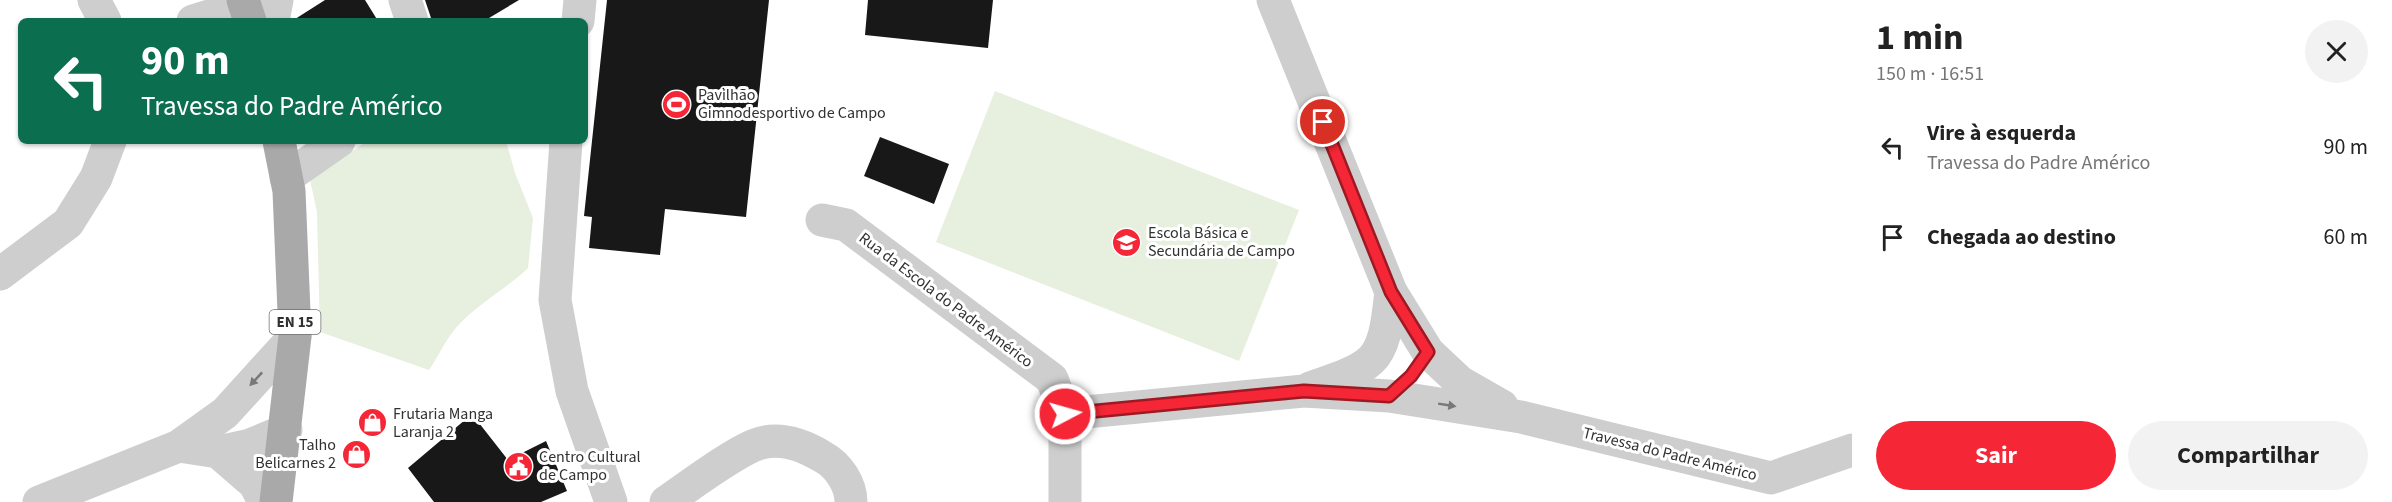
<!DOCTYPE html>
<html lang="pt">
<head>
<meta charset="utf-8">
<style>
	:root { --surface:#fff; --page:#f2f2f2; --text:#222; --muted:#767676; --accent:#f52636 }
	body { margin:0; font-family:"Source Sans 3",sans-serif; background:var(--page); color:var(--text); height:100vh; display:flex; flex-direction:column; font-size:22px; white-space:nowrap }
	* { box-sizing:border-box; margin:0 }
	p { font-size:20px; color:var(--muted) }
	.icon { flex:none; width:33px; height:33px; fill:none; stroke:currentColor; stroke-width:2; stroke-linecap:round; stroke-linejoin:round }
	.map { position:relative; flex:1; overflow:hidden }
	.side { display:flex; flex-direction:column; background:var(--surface); width:540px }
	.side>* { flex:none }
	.guide { position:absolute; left:18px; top:18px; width:570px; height:126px; border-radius:9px; box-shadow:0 2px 4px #0004; background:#0b6e4f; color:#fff; overflow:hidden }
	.pin { position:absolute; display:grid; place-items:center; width:51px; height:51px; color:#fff; margin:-26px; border:3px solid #fff; border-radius:50%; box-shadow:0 2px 6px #0007 }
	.me { position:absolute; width:66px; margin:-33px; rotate:84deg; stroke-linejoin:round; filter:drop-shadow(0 0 4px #0008) }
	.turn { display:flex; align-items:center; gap:21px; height:126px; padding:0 24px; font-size:27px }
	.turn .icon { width:78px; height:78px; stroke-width:2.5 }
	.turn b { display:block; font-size:42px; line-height:51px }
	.round { display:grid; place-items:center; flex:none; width:63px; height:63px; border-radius:32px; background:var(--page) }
	.overview { display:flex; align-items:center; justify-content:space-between; height:102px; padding:0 24px }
	h1 { font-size:36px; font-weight:700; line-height:45px }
	.primary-button { display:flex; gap:12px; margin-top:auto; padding:12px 24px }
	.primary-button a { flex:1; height:69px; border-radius:36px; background:var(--accent); color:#fff; font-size:24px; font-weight:700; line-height:69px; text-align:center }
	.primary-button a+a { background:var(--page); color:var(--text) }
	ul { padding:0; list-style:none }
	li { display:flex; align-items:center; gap:18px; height:90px; padding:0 24px }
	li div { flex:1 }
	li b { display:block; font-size:22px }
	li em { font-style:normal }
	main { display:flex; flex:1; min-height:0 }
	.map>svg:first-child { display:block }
	.green { fill:#e7efde }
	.building { fill:#181818 }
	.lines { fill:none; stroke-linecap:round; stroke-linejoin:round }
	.minor { stroke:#cecece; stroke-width:33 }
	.major { stroke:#a9a9a9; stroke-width:33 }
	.oneway { fill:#787878 }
	.route-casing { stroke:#9f1923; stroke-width:15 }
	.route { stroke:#f52636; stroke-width:10 }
	.labels { text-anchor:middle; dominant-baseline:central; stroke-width:6; stroke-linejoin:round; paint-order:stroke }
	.shield { fill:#fff; stroke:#6f6f6f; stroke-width:1.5 }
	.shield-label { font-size:15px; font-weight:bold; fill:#313131 }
	.poi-label { font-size:16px; fill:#313131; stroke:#fff; text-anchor:start }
	.street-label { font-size:16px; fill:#313131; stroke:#fff }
</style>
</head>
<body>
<main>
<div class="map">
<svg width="1852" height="502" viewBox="0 0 1852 502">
	<rect width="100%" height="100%" fill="#fff"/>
	<g class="green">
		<path d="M 995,91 L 1299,210 L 1239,361 L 936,242 Z"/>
		<path d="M 367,141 L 506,141 L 515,173 L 533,218 L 528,268 C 505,290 475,305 455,329 C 445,341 438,357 429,370 L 320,332 L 317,212 L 310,180 Z"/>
	</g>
	<g class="building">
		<path d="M 325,0 L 365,0 L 378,21 L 292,21 Z"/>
		<path d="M 425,0 L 519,0 L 484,21 L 432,21 Z"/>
		<path d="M 607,0 L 769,0 L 746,217 L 665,209 L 660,255 L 589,248 L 592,217 L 584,216 Z"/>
		<path d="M 868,0 L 993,0 L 988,48 L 865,35 Z"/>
		<path d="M 880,137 L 949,164 L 934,204 L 864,176 Z"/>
		<path d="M 472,414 L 508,460 L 546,441 L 567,491 L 541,502 L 434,502 L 408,468 Z"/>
	</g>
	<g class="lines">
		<g class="minor">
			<path d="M 94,0 L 105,21"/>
			<path d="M 405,0 L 412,21"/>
			<path d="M 1273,0 L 1391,292 L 1428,352 L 1460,382 L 1502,406"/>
			<path d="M 193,21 L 245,5"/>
			<path d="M 273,21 L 277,0"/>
			<path d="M 578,21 L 580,0"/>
			<path d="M 566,141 L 555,300 L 572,391 L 611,502"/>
			<path d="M 286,178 L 339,141"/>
			<path d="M 822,220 L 846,225 L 1052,379 L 1065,414 L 1065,502"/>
			<path d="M 0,274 L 68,223 L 96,178 L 110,141"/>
			<path d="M 1310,388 C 1329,381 1356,374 1371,360 C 1387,345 1388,313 1391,292"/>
			<path d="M 1065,414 L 1304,391 L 1389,396 L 1521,417 L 1771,478 L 1852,450"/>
			<path d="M 179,446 L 218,452 L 255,484 L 264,502"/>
			<path d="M 218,452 L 250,445 L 286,430"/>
			<path d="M 39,502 L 179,446 L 225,413 L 295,336"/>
			<path d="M 666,502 C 688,487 738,449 761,443 C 783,437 805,446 823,457 C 838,465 851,484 851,502"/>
		</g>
		<g class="major">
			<path d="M 243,0 L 250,21"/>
			<path d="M 276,502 L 295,336 L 289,191 L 279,141"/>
		</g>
	</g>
	<defs><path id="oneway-solid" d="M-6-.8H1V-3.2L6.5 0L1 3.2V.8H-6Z" transform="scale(1.5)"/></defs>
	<g class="oneway">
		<use href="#oneway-solid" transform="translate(256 379) rotate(133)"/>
		<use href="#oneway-solid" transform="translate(1447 405) rotate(9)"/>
	</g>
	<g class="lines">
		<defs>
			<path id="route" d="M 1065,414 L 1304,391 L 1389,396 L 1411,376 L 1428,352 L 1391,292 L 1323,122"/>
		</defs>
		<use href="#route" class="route-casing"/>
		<use href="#route" class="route"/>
	</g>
	<defs>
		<symbol id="stadium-disc" viewBox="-11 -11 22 22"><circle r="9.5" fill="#f52636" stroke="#fff"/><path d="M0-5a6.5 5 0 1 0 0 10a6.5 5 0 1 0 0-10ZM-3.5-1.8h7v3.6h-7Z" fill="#fff"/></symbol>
		<symbol id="school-disc" viewBox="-11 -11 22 22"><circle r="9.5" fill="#f52636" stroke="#fff"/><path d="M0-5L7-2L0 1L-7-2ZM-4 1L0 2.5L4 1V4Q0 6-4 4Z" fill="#fff"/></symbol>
		<symbol id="shop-disc" viewBox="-11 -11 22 22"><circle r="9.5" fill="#f52636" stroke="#fff"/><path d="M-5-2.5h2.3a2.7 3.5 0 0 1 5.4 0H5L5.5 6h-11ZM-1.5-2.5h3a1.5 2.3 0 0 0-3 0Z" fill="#fff"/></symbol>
		<symbol id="civic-disc" viewBox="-11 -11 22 22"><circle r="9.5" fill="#f52636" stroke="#fff"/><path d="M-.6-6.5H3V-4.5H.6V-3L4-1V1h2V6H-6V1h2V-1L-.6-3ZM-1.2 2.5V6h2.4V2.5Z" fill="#fff"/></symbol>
	</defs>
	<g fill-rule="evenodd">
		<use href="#stadium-disc" x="660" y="88" width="33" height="33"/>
		<use href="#school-disc" x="1110" y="226" width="33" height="33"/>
		<use href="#shop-disc" x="356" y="406" width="33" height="33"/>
		<use href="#shop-disc" x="340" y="438" width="33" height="33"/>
		<use href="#civic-disc" x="502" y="450" width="33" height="33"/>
	</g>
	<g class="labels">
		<rect class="shield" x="269.5" y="310" width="51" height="24" rx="4.5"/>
		<g class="shield-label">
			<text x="295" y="322">EN 15</text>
		</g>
		<g class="poi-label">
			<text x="698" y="95">Pavilhão<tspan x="698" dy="18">Gimnodesportivo de Campo</tspan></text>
			<text x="1148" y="233">Escola Básica e<tspan x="1148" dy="18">Secundária de Campo</tspan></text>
			<text x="393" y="414">Frutaria Manga<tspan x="393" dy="18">Laranja 2</tspan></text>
			<text x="336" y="445" text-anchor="end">Talho<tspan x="336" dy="18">Belicarnes 2</tspan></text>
			<text x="539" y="457">Centro Cultural<tspan x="539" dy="18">de Campo</tspan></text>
		</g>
		<g class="street-label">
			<text transform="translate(946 300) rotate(37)">Rua da Escola do Padre Américo</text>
			<text transform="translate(1670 454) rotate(14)">Travessa do Padre Américo</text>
		</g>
	</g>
</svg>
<div class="pin" style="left:1323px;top:122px;background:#d93025"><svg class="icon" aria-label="arrive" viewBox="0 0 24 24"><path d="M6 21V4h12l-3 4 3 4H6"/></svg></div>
<svg class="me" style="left:1065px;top:414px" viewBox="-20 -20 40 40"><circle r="17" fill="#f52636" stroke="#fff" stroke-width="3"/><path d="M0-11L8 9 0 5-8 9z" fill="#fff"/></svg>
<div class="guide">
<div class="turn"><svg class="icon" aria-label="left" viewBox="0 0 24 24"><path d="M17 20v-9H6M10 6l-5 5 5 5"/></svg><div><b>90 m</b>Travessa do Padre Américo</div></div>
</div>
</div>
<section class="side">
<div class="overview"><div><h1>1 min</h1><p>150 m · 16:51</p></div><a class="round"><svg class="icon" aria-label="close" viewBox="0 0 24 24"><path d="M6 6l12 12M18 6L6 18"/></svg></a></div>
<ul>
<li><svg class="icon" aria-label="left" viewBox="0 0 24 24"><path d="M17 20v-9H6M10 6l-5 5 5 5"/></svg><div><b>Vire à esquerda</b><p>Travessa do Padre Américo</p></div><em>90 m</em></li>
<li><svg class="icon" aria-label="arrive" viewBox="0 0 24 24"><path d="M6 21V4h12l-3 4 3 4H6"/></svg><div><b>Chegada ao destino</b></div><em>60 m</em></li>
</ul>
<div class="primary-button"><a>Sair</a><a>Compartilhar</a></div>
</section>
</main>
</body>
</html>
